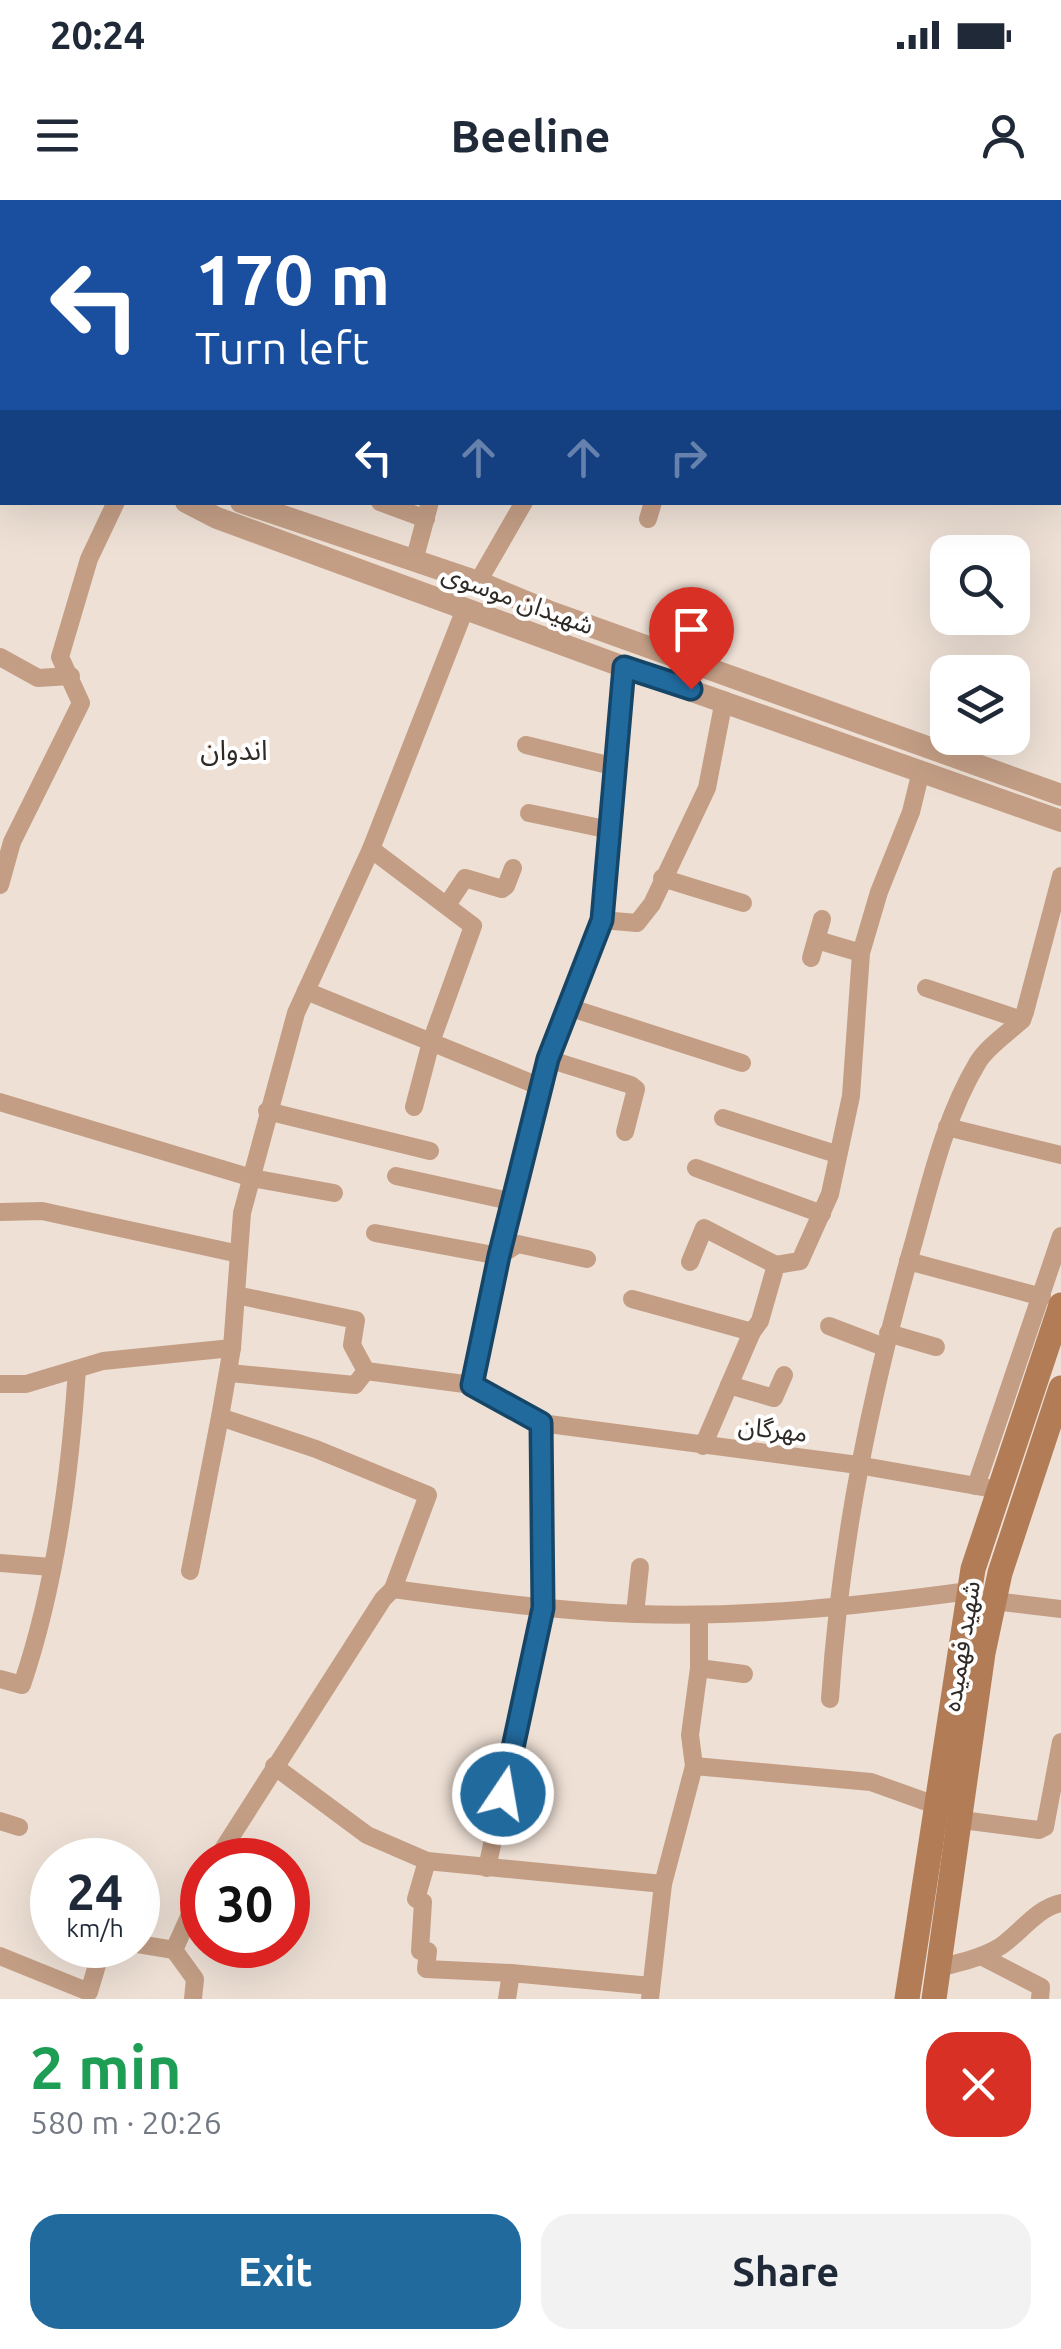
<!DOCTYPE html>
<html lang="en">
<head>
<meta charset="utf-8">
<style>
	:root { --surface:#fff; --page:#f2f2f3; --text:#1f2937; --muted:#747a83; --accent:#216a9e }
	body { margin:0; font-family:Ubuntu,"Noto Sans Arabic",sans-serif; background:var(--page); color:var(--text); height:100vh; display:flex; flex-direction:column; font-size:38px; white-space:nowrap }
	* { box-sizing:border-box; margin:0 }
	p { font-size:32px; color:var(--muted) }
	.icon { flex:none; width:55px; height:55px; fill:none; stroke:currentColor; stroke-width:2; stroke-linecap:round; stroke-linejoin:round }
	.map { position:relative; height:1799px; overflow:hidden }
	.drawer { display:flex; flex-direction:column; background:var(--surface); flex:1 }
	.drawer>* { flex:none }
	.banner { position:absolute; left:0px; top:0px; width:1062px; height:305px; box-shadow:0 10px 40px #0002; background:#1a4fa0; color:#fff; overflow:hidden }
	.buttons { position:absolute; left:930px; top:335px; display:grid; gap:20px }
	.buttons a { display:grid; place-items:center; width:100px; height:100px; border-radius:20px; background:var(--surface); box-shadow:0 10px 40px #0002; font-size:50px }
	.speed { position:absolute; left:30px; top:1638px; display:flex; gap:20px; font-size:50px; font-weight:700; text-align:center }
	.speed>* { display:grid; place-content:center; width:130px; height:130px; border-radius:50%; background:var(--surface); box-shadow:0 10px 40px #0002; line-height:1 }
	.speed small { font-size:25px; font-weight:400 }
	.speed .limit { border:15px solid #d22; background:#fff; color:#111 }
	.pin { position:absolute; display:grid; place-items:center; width:85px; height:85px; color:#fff; margin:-102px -42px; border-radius:50% 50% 50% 0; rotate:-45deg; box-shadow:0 0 10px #0007 }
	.pin .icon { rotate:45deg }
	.me { position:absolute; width:110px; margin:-55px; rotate:12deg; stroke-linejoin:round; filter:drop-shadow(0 0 8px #0008) }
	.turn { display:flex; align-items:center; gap:35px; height:210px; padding:0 30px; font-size:45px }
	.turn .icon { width:130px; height:130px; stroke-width:2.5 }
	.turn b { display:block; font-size:70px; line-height:85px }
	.lanes { display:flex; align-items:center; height:95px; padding:0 30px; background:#0003; justify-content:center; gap:50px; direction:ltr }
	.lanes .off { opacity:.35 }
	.round { display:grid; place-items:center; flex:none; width:105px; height:105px; border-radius:30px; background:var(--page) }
	.summary { display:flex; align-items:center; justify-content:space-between; height:170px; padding:0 30px }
	h1 { font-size:60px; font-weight:600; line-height:75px; color:#1e9e55 }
	.button { display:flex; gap:20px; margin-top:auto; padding:20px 30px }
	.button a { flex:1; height:115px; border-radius:30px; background:var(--accent); color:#fff; font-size:40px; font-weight:600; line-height:115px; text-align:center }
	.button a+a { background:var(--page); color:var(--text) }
	.status { display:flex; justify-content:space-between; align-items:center; height:70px; padding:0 50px; background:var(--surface); direction:ltr }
	.status svg { height:28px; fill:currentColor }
	header { display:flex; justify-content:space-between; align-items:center; height:130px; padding:0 30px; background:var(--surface); font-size:45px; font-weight:600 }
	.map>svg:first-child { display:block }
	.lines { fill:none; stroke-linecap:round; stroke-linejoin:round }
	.minor { stroke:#c39e85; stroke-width:18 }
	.tertiary { stroke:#c39e85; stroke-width:22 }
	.secondary { stroke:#b17c56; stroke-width:25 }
	.route-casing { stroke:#154567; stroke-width:25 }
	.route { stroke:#216a9e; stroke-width:18 }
	.labels { text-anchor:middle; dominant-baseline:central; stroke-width:8; stroke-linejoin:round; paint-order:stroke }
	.street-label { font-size:25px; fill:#2f2a26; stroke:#fff }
	.neighbourhood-label { font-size:28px; fill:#2f2a26; stroke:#fff }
</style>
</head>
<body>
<div class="status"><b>20:24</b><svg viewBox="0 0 49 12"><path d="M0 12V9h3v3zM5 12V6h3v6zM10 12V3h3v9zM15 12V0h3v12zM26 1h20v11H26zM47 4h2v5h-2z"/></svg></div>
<header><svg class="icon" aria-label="menu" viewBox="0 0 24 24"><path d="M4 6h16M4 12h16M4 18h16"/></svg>Beeline<svg class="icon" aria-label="person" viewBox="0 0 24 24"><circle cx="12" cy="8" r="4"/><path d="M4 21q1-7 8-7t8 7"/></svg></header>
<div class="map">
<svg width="1061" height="1799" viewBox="0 0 1061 1799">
	<rect width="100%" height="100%" fill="#eee0d5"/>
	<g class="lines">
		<g class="minor">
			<path d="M 158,0 L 158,2"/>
			<path d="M 386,0 L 386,2"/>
			<path d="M 515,2 L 516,0"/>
			<path d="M 574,2 L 574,0"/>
			<path d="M 655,2 L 656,0"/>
			<path d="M 380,302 L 426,319"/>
			<path d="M 648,319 L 653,302"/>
			<path d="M 414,361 L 430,302"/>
			<path d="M 478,382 L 524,302"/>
			<path d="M 0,457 L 38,478 L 71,476"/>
			<path d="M 526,545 L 616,567"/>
			<path d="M 529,613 L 610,630"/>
			<path d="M 371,649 L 473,726 L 431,842 L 414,907"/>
			<path d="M 662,678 L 743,703"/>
			<path d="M 0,685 L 12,642 L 81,503 L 60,457 L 89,359 L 116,302"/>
			<path d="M 447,705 L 465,678 L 502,689 L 506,686 L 513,668"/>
			<path d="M 602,720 L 637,723 L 652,704 L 707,588 L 724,500"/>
			<path d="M 817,740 L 861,753"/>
			<path d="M 811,758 L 822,719"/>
			<path d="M 926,788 L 1022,820"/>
			<path d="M 306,791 L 541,887"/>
			<path d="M 568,807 L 742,863"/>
			<path d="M 548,859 L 631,885 L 636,889 L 625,932"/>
			<path d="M 0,902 L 252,978 L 334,993"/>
			<path d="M 267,911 L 430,951"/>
			<path d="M 723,918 L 836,954"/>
			<path d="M 947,927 L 1061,955"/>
			<path d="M 696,968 L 822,1014"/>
			<path d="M 396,976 L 514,1002"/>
			<path d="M 0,1012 L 42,1011 L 239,1054"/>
			<path d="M 375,1033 L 499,1056 L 518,1044 L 587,1059"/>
			<path d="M 908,1061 L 1042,1097"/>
			<path d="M 690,1062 L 704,1028 L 776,1065"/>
			<path d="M 236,1095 L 356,1120 L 352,1145 L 366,1171"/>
			<path d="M 632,1099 L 752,1132"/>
			<path d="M 829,1126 L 884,1147"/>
			<path d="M 888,1133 L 936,1147"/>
			<path d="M 229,1173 L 355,1185 L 366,1171 L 472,1185"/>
			<path d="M 0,1184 L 26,1184 L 103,1161 L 232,1148"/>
			<path d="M 729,1185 L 774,1198 L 784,1175"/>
			<path d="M 541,1223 L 858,1265 L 999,1290"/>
			<path d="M 703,1246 L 752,1132 L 760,1121 L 776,1065 L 800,1061 L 830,994 L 851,896 L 861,753 L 879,692 L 911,612 L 921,571"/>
			<path d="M 976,1286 L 1061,1036"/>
			<path d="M 0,1363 L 51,1367"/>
			<path d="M 190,1371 L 220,1217"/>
			<path d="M 393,1389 L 428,1295 L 316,1249 L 220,1217 L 232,1148 L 242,1013 L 296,813 L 371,649 L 465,409"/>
			<path d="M 994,1401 L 1061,1409"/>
			<path d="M 635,1414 L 640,1367"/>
			<path d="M 699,1468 L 744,1474"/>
			<path d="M 0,1479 L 22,1485 C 56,1384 70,1275 77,1169"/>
			<path d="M 830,1499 C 840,1342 871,1192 914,1041 C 931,980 945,917 978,862 C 988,846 1008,833 1022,820 L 1025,812 L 1061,676"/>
			<path d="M 274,1566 L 367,1635 L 427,1661 L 663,1684"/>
			<path d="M 694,1566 L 871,1582 L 938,1606"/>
			<path d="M 962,1620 L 1039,1630 L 1045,1627 L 1061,1542"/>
			<path d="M 0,1621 L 19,1627"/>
			<path d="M 216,1660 L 383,1399 L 393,1389 C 474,1400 554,1411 636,1414 C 748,1418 858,1406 969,1391"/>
			<path d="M 427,1661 L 416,1699 L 423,1702 L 420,1751 L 428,1751 L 426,1769 L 511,1773"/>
			<path d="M 487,1668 L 543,1408 L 541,1223 L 472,1185 L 499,1056 L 548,859 L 602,720 L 624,467"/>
			<path d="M 138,1744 L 174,1750"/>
			<path d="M 0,1756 L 89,1792 L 103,1745"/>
			<path d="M 981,1756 L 1041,1787 L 1040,1799"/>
			<path d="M 939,1768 C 960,1762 982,1758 1001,1746 C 1021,1732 1037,1708 1061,1703"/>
			<path d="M 193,1799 L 195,1779 L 174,1750 L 202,1688"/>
			<path d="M 507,1799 L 511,1773 L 651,1786"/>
			<path d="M 650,1799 L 663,1684 L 694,1566 L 690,1535 L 699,1468 L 699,1415"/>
		</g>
		<g class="tertiary">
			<path d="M 0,187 L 2,188"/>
			<path d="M 0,212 L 2,213"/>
			<path d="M 186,302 L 217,318 L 624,467 L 1061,621"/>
			<path d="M 241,302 L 478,382 L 548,411 L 1061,595"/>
		</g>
		<g class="secondary">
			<path d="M 907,1799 L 973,1369 L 1061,1105"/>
			<path d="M 934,1799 L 983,1453 L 1000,1373 L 1061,1188"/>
		</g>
	</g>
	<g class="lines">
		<defs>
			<path id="route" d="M 503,1594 L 543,1408 L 541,1223 L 472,1185 L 499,1056 L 548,859 L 602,720 L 624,467 L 691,489"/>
		</defs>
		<use href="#route" class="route-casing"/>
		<use href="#route" class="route"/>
	</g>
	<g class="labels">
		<g class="street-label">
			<text transform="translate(518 399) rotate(20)">شهیدان موسوی</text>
			<text transform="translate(773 1229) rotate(7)">مهرگان</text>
			<text transform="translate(961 1446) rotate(-81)">شهید فهمیده</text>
		</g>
		<g class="neighbourhood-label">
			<text x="234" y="549">اندوان</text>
		</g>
	</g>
</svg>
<div class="buttons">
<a><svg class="icon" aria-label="search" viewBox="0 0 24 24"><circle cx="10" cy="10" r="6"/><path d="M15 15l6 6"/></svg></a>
<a><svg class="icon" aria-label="layers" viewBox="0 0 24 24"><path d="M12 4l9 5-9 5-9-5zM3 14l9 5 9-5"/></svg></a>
</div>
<div class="speed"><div>24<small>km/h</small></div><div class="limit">30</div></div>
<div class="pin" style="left:691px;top:489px;background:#d93025"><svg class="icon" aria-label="arrive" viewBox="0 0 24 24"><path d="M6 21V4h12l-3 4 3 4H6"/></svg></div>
<svg class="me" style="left:503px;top:1594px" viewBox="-20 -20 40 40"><circle r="17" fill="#216a9e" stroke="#fff" stroke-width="3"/><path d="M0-11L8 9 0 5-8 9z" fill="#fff"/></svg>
<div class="banner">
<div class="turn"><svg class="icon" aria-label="left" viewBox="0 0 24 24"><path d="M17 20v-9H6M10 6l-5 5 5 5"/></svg><div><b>170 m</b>Turn left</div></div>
<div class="lanes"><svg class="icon" aria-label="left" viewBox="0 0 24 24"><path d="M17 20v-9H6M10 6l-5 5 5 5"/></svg><svg class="icon off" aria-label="ahead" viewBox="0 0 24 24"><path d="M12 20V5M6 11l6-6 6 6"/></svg><svg class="icon off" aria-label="ahead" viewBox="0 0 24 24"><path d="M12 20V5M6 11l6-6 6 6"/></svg><svg class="icon off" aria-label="right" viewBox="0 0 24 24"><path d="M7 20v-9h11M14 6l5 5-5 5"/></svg></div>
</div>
</div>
<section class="drawer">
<div class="summary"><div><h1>2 min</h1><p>580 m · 20:26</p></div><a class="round" style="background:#d93025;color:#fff"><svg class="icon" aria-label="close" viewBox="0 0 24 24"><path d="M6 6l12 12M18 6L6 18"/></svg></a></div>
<div class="button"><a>Exit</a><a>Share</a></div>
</section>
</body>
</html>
